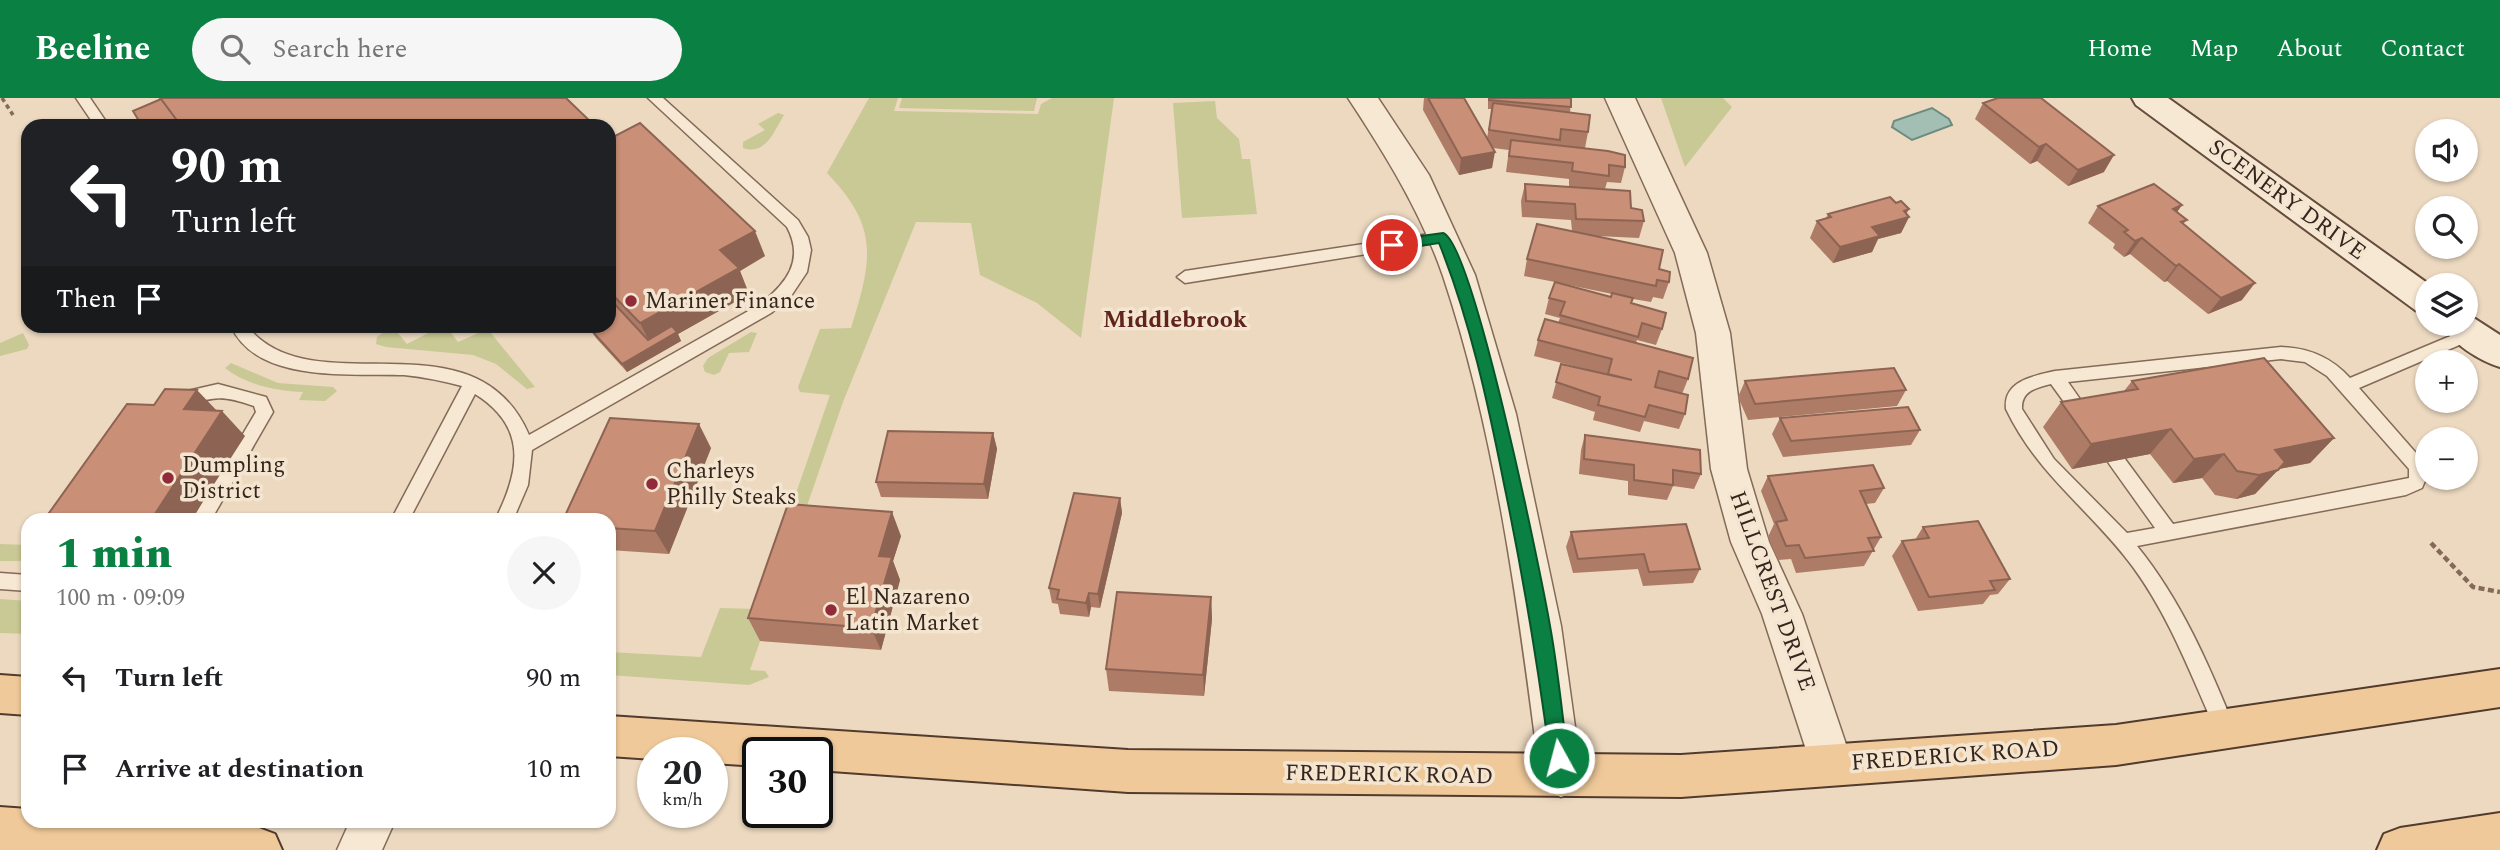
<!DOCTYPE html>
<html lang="en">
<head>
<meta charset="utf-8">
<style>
	:root { --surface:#fff; --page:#f6f6f6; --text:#202124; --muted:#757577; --accent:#0b8043 }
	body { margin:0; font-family:Spectral,serif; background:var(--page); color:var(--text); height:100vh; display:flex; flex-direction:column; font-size:26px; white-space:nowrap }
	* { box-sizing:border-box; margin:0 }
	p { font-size:23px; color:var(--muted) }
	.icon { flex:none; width:38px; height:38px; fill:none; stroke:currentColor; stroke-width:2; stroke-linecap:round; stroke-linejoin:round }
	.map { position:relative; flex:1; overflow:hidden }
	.details { position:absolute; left:21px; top:415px; width:595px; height:315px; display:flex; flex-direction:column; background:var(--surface); border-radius:21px; box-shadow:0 2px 5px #0004 }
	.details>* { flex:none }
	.hud { position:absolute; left:21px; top:21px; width:595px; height:214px; border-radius:21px; box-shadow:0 2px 5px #0004; background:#202124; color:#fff; overflow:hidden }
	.tools { position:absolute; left:2415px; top:21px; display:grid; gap:14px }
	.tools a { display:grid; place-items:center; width:63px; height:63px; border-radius:50%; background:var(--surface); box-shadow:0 2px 5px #0004; font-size:35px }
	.speed { position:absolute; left:637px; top:639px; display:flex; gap:14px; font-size:35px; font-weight:700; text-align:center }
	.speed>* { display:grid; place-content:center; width:91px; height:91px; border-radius:50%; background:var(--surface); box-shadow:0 2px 5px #0004; line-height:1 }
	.speed small { font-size:18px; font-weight:400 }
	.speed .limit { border:4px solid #111; border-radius:10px; background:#fff; color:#111 }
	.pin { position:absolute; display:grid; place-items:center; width:60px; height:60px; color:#fff; margin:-30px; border:4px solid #fff; border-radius:50%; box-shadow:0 2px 7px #0007 }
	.me { position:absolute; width:77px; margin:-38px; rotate:353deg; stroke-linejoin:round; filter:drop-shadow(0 0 5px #0008) }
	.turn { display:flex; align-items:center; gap:24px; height:147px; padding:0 35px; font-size:32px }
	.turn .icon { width:91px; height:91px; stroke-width:2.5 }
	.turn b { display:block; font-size:49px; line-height:60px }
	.then { display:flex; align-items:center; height:66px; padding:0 35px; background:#0003; gap:14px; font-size:26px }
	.round { display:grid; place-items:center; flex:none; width:74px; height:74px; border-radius:37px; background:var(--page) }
	.head { display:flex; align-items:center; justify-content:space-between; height:119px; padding:0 35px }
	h1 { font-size:42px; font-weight:800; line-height:52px; color:var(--accent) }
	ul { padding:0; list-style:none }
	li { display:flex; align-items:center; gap:21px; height:91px; padding:0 35px }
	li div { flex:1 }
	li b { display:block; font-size:26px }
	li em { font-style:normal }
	header { display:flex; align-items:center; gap:42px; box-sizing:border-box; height:98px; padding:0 35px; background:var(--accent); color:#fff }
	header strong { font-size:33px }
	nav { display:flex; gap:38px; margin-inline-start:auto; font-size:24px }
	.search { width:490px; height:63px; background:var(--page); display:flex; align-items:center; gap:18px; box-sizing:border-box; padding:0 24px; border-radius:38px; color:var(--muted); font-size:26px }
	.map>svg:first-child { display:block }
	.green { fill:#c9c995 }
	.water { fill:#a3beb3; stroke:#6b8c7f; stroke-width:2 }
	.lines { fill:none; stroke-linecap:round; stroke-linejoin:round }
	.lane-casing { stroke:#846a59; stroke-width:3 }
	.street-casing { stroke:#846a59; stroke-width:3 }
	.secondary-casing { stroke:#664c3c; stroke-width:4 }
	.primary-casing { stroke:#523a2d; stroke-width:4 }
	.path-far1 { stroke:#846a59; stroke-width:3.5; stroke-dasharray:4.5 3.5; stroke-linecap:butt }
	.path { stroke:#846a59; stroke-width:4.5; stroke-dasharray:6 3.5; stroke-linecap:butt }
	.lane { fill:#f7e8d3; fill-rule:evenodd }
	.street { fill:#f7e8d3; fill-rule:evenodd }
	.secondary { fill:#f7e8d3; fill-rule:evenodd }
	.primary { fill:#efc999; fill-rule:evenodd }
	.wall { fill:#ad7b66; fill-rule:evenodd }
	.shaded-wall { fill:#8d6453 }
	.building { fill:#c98f77; stroke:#8d6453; stroke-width:2 }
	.route { fill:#0b8043; stroke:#07532c; stroke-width:2 }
	.poi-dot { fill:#912b39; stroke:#f4e5d0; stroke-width:2.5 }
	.labels { text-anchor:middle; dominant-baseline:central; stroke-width:7; stroke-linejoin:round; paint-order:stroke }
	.street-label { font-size:23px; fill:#35251d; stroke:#f4e5d0 }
	.poi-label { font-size:23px; fill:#35251d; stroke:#f4e5d0; text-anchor:start }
	.neighbourhood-label { font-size:24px; font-weight:bold; fill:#60231e; stroke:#f4e5d0 }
</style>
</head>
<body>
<header>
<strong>Beeline</strong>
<div class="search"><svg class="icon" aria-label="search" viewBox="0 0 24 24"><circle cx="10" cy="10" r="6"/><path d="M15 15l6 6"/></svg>Search here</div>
<nav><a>Home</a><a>Map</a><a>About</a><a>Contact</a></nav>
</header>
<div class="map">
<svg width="2500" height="752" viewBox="0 0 2500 752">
	<rect width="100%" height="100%" fill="#ecd9c0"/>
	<g class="green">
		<path d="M 869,0 L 898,0 L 894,13 L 1038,16 L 1041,6 L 1052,0 L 1114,0 L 1081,240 L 1037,205 L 980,177 L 971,125 L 916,124 L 843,304 L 750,572 L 765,573 L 769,579 L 749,587 L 609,577 L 609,554 L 701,559 L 720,510 L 756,511 L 830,297 L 800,294 L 798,289 L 820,231 L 851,230 C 872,162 880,130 827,75 Z"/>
		<path d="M 902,0 L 1037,0 L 1034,13 L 899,10 Z"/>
		<path d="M 1661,0 L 1723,0 L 1732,9 L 1685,69 Z"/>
		<path d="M 1215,3 L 1217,20 L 1239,41 L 1242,61 L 1250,61 L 1257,116 L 1182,120 L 1173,5 Z"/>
		<path d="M 778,15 L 784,17 C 774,33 766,58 743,50 L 743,44 L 765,32 L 758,26 Z"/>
		<path d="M 437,228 L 446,228 L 458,244 L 483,233 L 490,234 L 535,289 L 527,291 L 496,266 L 473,257 L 386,249 L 376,246 L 377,239 L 385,233 L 397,234 L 407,246 L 438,230 Z"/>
		<path d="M 751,234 L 757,235 L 749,254 L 729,255 L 720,274 L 714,277 L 705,274 L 703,268 L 708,260 Z"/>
		<path d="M 23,235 L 29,247 L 27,251 L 0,258 L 0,245 Z"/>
		<path d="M 231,265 L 278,285 L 333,289 L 337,293 L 325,303 L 299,302 L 303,294 C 277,293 246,287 225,270 Z"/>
		<path d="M 0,446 L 28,447 L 28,463 L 0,463 Z"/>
		<path d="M 0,501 L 28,503 L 28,536 L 0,535 Z"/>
	</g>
	<path class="water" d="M 1932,10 L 1949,21 L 1952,27 L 1912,42 L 1892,29 L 1894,23 Z"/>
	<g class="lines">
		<defs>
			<g id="lane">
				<path d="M 76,0 L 90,0 L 109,28 L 95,28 Z"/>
				<path d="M 648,0 L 663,0 L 798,122 L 808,139 L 811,152 L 807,174 L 791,198 L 771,215 L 532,352 L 528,387 L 513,422 L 495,422 C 520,373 528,329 475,296 L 409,422 L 391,422 L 462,288 C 443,283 424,279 404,277 C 351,275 257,286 231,228 L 247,228 C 313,311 474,210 529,337 L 759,207 C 786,186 805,163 787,129 Z"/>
				<path d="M 1443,134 L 1451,139 L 1448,143 L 1185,185 L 1177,179 L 1185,173 Z"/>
				<path d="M 2472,229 L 2480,235 L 2478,239 L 2359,290 L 2423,363 L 2427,378 L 2422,390 L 2406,397 L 2137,448 C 2181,502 2209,567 2235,631 L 2232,637 L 2225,640 L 2218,637 C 2192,580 2171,521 2133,469 C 2091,412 2038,378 2006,311 C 2003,283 2033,278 2055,273 L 2281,249 C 2309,250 2331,259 2350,280 ZM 2281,261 L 2305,264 L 2327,278 L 2409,371 L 2409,380 L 2173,426 L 2122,357 L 2110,357 L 2107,362 L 2110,367 L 2155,430 L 2127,435 L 2054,361 L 2022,311 C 2021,293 2036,290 2051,286 L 2080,326 L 2086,328 L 2094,321 L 2068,284 Z"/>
				<path d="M 218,286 L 266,299 L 273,314 L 211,422 L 192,422 L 256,314 L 254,308 C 218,295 212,300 178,310 L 170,304 L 183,294 Z"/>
				<path d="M 0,475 L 28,477 L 28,493 L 0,491 Z"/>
			</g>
			<g id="street">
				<path d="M 1348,0 L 1378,0 L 1429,77 L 1475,177 L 1516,316 L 1561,528 L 1582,679 L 1576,693 L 1561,699 L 1546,693 L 1540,679 C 1519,514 1496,336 1443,178 C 1421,114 1385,56 1348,0 Z"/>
				<path d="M 1605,0 L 1635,0 L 1707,155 L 1730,235 L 1747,371 L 1769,444 L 1802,516 L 1853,667 L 1847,681 L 1832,687 L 1817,681 L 1811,667 L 1762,516 L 1731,444 L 1711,371 L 1696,235 L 1675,155 Z"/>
				<path d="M 350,723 L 395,723 L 382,752 L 337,752 Z"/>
			</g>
			<g id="secondary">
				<path d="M 2132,0 L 2168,0 L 2430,187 L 2427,187 L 2427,216 L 2415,212 L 2136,7 Z"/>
				<path d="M 2466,215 L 2500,237 L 2500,269 C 2480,263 2451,245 2441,226 L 2466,226 Z"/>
			</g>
			<g id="primary">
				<path d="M 2500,571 L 2500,609 L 2116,667 L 1681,699 L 1128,694 L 817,672 L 817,654 L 758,654 L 758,668 L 712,665 L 712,654 L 653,654 L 653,661 L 609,658 L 609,618 L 1128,652 L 1681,657 L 2116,627 Z"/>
				<path d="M 0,577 L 28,579 L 28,617 L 0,615 Z"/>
				<path d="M 0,709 L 28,711 L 28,723 L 171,723 L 259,730 L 275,736 L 282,752 L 0,752 Z"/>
				<path d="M 2500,715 L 2500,752 L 2377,752 L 2384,736 L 2400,730 Z"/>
			</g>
		</defs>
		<use href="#lane" class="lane-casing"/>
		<use href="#street" class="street-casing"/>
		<use href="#secondary" class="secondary-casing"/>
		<use href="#primary" class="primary-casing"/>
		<path class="path-far1" d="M 2,0 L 13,17"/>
		<path class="path" d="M 2431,445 L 2473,489 L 2500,494"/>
		<use href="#lane" class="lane"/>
		<use href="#street" class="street"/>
		<use href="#secondary" class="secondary"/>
		<use href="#primary" class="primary"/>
	</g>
	<g class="wall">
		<path d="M 1424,0 L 1464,0 L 1487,40 L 1492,11 L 1488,11 L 1488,0 L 1571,0 L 1570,15 L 1588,34 L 1585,50 L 1625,69 L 1621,85 L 1607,84 L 1605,91 L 1631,110 L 1644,123 L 1639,140 L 1597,138 L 1659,171 L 1669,184 L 1663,201 L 1653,199 L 1651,204 L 1633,201 L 1631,205 L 1662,231 L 1656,247 L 1637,242 L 1636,245 L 1688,281 L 1682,296 L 1685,316 L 1679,331 L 1644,323 L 1640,334 L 1593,322 L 1595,314 L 1552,300 L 1561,266 L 1590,272 L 1534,258 L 1538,242 L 1558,225 L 1560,220 L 1545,216 L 1549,200 L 1555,184 L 1524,178 L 1527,161 L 1572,133 L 1571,122 L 1522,119 L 1521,103 L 1525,86 L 1569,89 L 1569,81 L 1506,74 L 1509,52 L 1493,50 L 1492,70 L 1459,77 L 1423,12 ZM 1564,186 L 1612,196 L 1611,199 Z"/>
		<path d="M 1983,5 L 2104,74 L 2068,88 L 2037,63 L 2030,66 L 1975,21 Z"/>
		<path d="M 609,41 L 765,158 L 740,173 L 749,196 L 678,236 L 681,243 L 627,274 L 596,240 L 591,232 L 609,228 Z"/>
		<path d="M 2098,108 L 2177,114 L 2187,122 L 2183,126 L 2242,202 L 2208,216 L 2167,183 L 2164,184 L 2130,156 L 2124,159 L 2113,150 L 2115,146 L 2088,125 Z"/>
		<path d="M 1828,116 L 1906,116 L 1909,119 L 1901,135 L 1878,141 L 1872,154 L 1833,165 L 1810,140 L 1817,123 L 1826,120 Z"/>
		<path d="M 1745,283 L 1906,292 L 1897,308 L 1748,322 L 1738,299 Z"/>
		<path d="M 2132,283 L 2334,340 L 2310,365 L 2279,371 L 2255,396 L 2236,401 L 2215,397 L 2202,380 L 2173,385 L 2150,356 L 2072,371 L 2043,329 L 2061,304 L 2124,293 Z"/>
		<path d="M 1780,320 L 1920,332 L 1911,347 L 1783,359 L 1772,336 Z"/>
		<path d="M 993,335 L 997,351 L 988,401 L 881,399 L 876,384 Z"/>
		<path d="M 1585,337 L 1701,376 L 1694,391 L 1673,388 L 1667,402 L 1628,397 L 1628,383 L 1579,376 L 1581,352 Z"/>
		<path d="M 711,350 L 669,456 L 609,452 L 609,422 Z"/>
		<path d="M 1768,378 L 1884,390 L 1875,405 L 1866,406 L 1881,439 L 1864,468 L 1796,475 L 1791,461 L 1778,462 L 1768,439 L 1774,426 L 1761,393 Z"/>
		<path d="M 1120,400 L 1122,415 L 1100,510 L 1091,509 L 1089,519 L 1060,516 L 1058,506 L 1052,505 L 1049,490 Z"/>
		<path d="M 1923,429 L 2010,481 L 1998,496 L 1990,497 L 1983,506 L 1918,513 L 1892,458 L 1902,443 L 1915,442 Z"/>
		<path d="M 1571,434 L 1700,471 L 1693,485 L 1643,488 L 1638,471 L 1573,475 L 1566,449 Z"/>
		<path d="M 901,438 L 893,463 L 900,482 L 881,552 L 760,543 L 748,520 Z"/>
		<path d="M 1211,499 L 1212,521 L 1204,598 L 1109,593 L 1106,571 Z"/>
	</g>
	<g class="shaded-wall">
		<path d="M 2046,46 L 2037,63 L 2030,66 L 2039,49 Z"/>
		<path d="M 1495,54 L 1492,70 L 1459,77 L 1461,60 Z"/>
		<path d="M 2114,57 L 2104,74 L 2068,88 L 2078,72 Z"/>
		<path d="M 2182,107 L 2171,123 L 2173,111 Z"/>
		<path d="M 1909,111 L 1904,120 L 1909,119 L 1901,135 L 1878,141 L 1872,154 L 1833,165 L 1840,149 L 1872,129 Z"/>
		<path d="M 755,133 L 765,158 L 740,173 L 749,196 L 678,236 L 681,243 L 627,274 L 622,266 L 652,249 L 640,225 L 720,152 Z"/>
		<path d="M 2142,140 L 2130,156 L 2124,159 L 2135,143 Z"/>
		<path d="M 2179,166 L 2167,183 L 2164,184 L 2176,168 Z"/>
		<path d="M 2255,185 L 2242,202 L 2208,216 L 2221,200 Z"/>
		<path d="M 197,292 L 220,316 L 222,313 L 245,338 L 191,422 L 151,422 L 184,311 Z"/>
		<path d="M 699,326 L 711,350 L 669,456 L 655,433 Z"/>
		<path d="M 2171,331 L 2150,356 L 2072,371 L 2091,346 Z"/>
		<path d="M 993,335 L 997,351 L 988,401 L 984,386 Z"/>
		<path d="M 2334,340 L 2310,365 L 2252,376 L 2275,352 Z"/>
		<path d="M 2224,356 L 2202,380 L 2173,385 L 2194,361 Z"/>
		<path d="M 2278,372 L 2255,396 L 2236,401 L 2259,377 Z"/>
		<path d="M 1120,400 L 1122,415 L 1100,510 L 1098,496 Z"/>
		<path d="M 892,414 L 901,438 L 893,463 L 900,482 L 881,552 L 871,530 L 879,458 Z"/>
		<path d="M 1089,495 L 1091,509 L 1089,519 L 1086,505 Z"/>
		<path d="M 1211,499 L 1212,521 L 1204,598 L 1203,577 Z"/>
	</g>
	<g class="building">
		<path d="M 160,0 L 566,0 L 595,28 L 181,28 Z"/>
		<path d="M 1428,0 L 1464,0 L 1495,54 L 1461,60 Z"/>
		<path d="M 1489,0 L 1571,0 L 1571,9 L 1489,2 Z"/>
		<path d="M 1998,0 L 2041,0 L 2114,57 L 2078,72 L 2046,46 L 2039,49 L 1983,5 Z"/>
		<path d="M 161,1 L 181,28 L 142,28 L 133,13 Z"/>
		<path d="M 1493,5 L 1590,17 L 1588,34 L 1561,31 L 1560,42 L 1489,32 Z"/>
		<path d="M 640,25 L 755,133 L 720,152 L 739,170 L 640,225 L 609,193 L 609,41 Z"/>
		<path d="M 1511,42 L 1608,53 L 1625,57 L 1625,69 L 1609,67 L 1609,78 L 1572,73 L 1573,65 L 1509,58 Z"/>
		<path d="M 1525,86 L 1630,93 L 1631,110 L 1642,112 L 1644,123 L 1576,121 L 1575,106 L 1526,103 Z"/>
		<path d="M 2154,86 L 2182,107 L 2173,111 L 2187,122 L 2181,124 L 2255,185 L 2221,200 L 2179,166 L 2176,168 L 2142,140 L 2135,143 L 2124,134 L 2128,132 L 2098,108 Z"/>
		<path d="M 1890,99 L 1896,105 L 1901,103 L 1909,111 L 1904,113 L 1909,119 L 1872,129 L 1880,138 L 1840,149 L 1817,123 L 1831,119 L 1828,116 Z"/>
		<path d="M 1537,126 L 1663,152 L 1659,171 L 1670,174 L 1669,184 L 1657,182 L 1656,188 L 1527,161 Z"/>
		<path d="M 1555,184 L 1611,199 L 1612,195 L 1633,200 L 1631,205 L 1666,215 L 1662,231 L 1642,225 L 1638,239 L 1560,217 L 1565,204 L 1549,200 Z"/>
		<path d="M 609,200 L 648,242 L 672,228 L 677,234 L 622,266 L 591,232 L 598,228 L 609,228 Z"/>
		<path d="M 1545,221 L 1693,260 L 1688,281 L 1659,273 L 1655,289 L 1688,297 L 1685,316 L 1649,307 L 1645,319 L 1598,307 L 1600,299 L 1556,284 L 1561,266 L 1632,282 L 1608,276 L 1612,261 L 1538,242 Z"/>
		<path d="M 2264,260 L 2334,340 L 2275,352 L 2285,364 L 2278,372 L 2259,377 L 2237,373 L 2224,356 L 2194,361 L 2171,331 L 2091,346 L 2061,304 L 2138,291 L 2132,283 Z"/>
		<path d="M 1894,270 L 1906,292 L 1755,306 L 1745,283 Z"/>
		<path d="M 165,291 L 197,292 L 184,311 L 222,313 L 151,422 L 44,422 L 127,306 L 154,307 Z"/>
		<path d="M 1908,309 L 1920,332 L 1791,343 L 1780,320 Z"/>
		<path d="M 610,320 L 699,326 L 655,433 L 609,430 L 609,422 L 563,422 Z"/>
		<path d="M 888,333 L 993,335 L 984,386 L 876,384 Z"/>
		<path d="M 1585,337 L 1700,352 L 1701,376 L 1673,372 L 1673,387 L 1634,382 L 1634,367 L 1584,361 Z"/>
		<path d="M 1873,367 L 1884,390 L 1860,393 L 1881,439 L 1868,440 L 1874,453 L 1805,460 L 1799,447 L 1786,448 L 1776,424 L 1787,422 L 1768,378 Z"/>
		<path d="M 1074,395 L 1120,400 L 1098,496 L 1089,495 L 1086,505 L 1057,501 L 1059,492 L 1049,490 Z"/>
		<path d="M 788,406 L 892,414 L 879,458 L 892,459 L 871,530 L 748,520 Z"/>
		<path d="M 1978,423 L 2010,481 L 1990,483 L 1995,492 L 1929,499 L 1902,443 L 1929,440 L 1923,429 Z"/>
		<path d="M 1686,426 L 1700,471 L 1649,474 L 1644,456 L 1578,461 L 1571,434 Z"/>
		<path d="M 1117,494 L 1211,499 L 1203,577 L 1106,571 Z"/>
	</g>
	<path class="route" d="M 1443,135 C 1473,144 1542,480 1550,528 C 1558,571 1562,616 1568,660 L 1565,666 L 1559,668 L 1552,666 L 1550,660 C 1538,568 1523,477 1504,386 C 1488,305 1470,222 1439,145 L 1392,152 L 1385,147 L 1392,142 Z"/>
	<g class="poi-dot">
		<circle cx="631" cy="203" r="7"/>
		<circle cx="168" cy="380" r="7"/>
		<circle cx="652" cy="386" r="7"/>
		<circle cx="831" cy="512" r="7"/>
	</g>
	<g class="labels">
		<g class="street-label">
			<text transform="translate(2287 102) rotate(36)">SCENERY DRIVE</text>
			<text transform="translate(1772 493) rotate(70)">HILLCREST DRIVE</text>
			<text transform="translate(1955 658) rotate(-4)">FREDERICK ROAD</text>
			<text transform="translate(1389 677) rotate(1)">FREDERICK ROAD</text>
		</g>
		<g class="poi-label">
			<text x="645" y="203">Mariner Finance</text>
			<text x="182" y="367">Dumpling<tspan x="182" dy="26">District</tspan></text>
			<text x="666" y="373">Charleys<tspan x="666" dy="26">Philly Steaks</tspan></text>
			<text x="845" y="499">El Nazareno<tspan x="845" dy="26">Latin Market</tspan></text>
		</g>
		<g class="neighbourhood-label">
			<text x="1175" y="222">Middlebrook</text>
		</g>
	</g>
</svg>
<div class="tools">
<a><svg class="icon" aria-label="sound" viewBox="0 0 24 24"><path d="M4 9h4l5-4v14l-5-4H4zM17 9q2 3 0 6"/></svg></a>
<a><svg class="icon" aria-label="search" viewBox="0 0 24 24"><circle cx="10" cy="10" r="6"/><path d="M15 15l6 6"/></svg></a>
<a><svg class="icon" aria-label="layers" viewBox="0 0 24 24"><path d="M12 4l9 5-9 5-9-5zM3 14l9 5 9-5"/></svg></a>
<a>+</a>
<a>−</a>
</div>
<div class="speed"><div>20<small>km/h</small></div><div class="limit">30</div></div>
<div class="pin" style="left:1392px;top:147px;background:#d93025"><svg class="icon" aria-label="arrive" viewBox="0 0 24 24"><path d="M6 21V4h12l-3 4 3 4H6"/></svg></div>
<svg class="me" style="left:1559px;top:660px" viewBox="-20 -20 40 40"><circle r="17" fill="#0b8043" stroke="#fff" stroke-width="3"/><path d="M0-11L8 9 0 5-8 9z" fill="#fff"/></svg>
<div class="hud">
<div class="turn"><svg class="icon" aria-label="left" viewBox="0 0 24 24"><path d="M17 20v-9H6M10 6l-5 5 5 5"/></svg><div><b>90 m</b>Turn left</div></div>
<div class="then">Then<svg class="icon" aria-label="arrive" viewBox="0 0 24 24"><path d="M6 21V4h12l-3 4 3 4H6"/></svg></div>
</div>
<section class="details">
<div class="head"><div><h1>1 min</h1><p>100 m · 09:09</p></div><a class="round"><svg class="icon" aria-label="close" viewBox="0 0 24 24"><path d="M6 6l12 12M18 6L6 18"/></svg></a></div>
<ul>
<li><svg class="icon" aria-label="left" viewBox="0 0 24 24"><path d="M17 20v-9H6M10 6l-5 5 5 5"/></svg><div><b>Turn left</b></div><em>90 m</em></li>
<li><svg class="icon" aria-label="arrive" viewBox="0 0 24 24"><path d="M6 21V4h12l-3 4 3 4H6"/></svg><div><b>Arrive at destination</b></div><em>10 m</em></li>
</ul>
</section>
</div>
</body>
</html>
